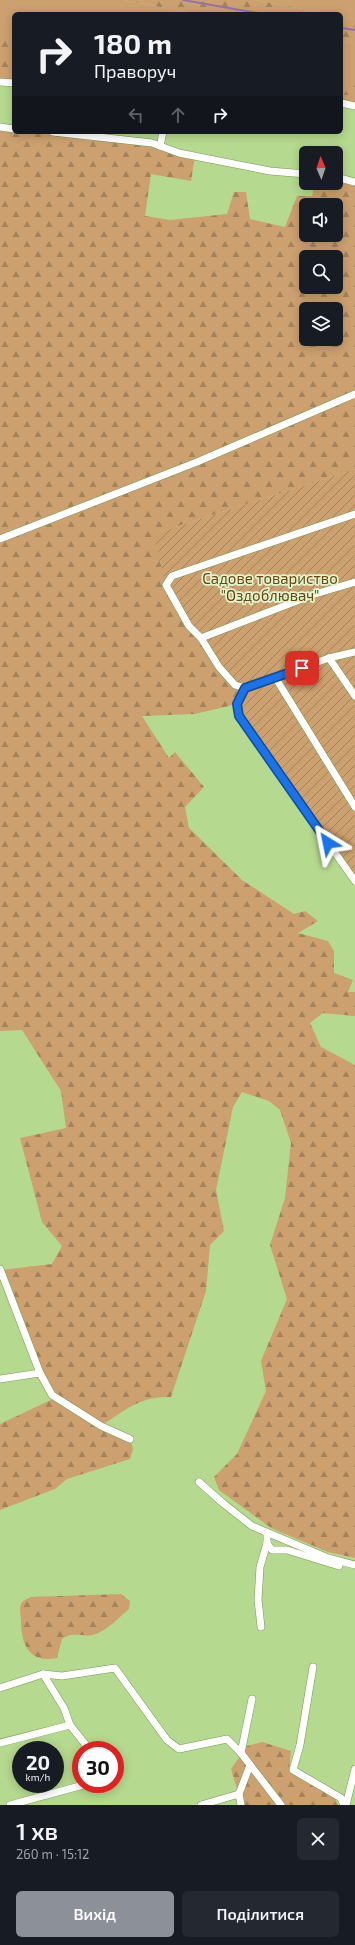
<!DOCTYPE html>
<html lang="uk">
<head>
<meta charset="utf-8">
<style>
	:root { --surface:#171b24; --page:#242831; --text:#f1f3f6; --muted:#9ea1a6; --accent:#8c9099 }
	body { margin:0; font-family:"Exo 2",sans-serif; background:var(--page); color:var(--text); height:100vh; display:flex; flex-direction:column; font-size:15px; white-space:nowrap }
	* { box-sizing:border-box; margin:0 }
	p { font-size:13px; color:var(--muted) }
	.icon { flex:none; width:22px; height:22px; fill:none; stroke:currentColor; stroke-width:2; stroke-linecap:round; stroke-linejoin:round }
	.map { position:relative; height:1805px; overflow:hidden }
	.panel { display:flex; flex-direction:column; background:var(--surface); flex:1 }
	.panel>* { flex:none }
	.banner { position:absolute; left:12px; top:12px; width:331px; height:122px; border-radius:6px; box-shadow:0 2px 10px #0003; background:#171b24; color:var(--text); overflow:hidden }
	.needle { width:26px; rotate:358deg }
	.controls { position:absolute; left:299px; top:146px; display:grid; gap:8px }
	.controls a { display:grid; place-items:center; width:44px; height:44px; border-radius:6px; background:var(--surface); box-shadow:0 2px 10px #0003; font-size:20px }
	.speed { position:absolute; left:12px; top:1741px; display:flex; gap:8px; font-size:20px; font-weight:700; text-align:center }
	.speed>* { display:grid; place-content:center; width:52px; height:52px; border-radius:50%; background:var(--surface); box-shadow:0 2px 10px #0003; line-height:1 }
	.speed small { font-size:10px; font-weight:400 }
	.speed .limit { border:6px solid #d22; background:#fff; color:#111 }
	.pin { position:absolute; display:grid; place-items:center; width:34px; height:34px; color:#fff; margin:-17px; border-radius:8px; box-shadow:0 2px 6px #0006 }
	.me { position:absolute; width:44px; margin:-22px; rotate:325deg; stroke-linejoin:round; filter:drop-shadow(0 0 3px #0008) }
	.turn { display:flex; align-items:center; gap:14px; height:84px; padding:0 16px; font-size:18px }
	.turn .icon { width:52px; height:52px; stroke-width:2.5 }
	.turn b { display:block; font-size:28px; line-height:34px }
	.lanes { display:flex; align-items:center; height:38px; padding:0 16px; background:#0003; justify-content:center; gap:20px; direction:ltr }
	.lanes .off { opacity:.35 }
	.round { display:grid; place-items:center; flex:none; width:42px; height:42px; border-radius:6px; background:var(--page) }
	.head { display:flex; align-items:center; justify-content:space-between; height:68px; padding:0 16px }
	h1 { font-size:24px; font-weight:600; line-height:30px }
	.button { display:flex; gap:8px; margin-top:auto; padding:8px 16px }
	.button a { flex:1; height:46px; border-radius:6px; background:var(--accent); color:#fff; font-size:16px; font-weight:600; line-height:46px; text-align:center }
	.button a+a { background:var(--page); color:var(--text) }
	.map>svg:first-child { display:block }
	.grass { fill:#cca06f }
	.forest { fill:url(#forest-firs); fill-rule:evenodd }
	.garden { fill:url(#garden-furrows) }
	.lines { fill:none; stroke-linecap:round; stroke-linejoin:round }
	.stream { stroke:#9670b4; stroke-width:2 }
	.minor-casing { stroke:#779950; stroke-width:8 }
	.minor { stroke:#fff; stroke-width:7 }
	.route-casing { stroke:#114b97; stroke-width:10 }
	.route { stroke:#1a73e8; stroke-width:7 }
	.labels { text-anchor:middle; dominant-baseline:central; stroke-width:3.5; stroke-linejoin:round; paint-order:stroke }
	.park-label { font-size:15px; fill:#6c4611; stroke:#e1f4ce }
</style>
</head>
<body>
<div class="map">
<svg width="355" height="1805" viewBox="0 0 355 1805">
	<defs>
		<pattern id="forest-firs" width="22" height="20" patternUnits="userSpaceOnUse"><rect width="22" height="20" fill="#cca06f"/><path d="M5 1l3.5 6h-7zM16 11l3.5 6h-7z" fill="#a5835a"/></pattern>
		<pattern id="garden-furrows" width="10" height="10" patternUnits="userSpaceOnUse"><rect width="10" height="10" fill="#cca06f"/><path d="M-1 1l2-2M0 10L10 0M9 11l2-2" fill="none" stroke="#a5835a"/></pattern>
	</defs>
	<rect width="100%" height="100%" fill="#b5d98e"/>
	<g class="grass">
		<path d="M 0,0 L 123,0 L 197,14 L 14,14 L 14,83 L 0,82 Z"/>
		<path d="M 255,0 L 355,0 L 355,19 L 341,16 L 341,14 L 329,14 Z"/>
		<path d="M 341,41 L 355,44 L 355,106 L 341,103 Z"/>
	</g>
	<g class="forest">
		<path d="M 123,0 L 255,0 L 329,14 L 197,14 Z"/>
		<path d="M 341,16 L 355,19 L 355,44 L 341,41 Z"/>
		<path d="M 0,31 L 14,35 L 14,79 L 0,78 Z"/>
		<path d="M 341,79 L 355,81 L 355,95 L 341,95 Z"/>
		<path d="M 0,127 L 14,132 L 53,132 L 152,143 L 195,156 L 191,181 L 151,174 L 145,216 L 170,220 L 227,214 L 234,192 L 246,192 L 250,219 L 285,227 L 297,196 L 312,196 L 315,183 L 336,183 L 336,177 L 355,182 L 355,469 L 157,533 L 245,688 L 237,704 L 195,714 L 142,716 L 169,758 L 175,752 L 204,787 L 185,807 L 189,828 L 242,880 L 294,914 L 305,911 L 318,921 L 298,933 L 328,941 L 334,951 L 334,973 L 353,980 L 348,992 L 355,992 L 355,1016 L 323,1013 L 310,1023 L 321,1047 L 355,1065 L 355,1558 L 328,1552 L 271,1528 L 219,1490 L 214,1477 L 237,1454 L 266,1391 L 261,1361 L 287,1299 L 270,1245 L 285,1198 L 291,1143 L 280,1110 L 269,1101 L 242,1092 L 233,1107 L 216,1190 L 224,1231 L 210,1245 L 206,1291 L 171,1397 C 140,1396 126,1410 102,1425 L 130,1439 L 133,1449 L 130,1459 L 67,1479 L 55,1489 L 0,1510 L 0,1424 L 55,1398 L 52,1395 L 1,1270 L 52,1264 L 62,1246 L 42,1222 L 20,1138 L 66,1128 L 61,1091 L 22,1030 L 0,1031 ZM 306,205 L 336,205 L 336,235 L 306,235 ZM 306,257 L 336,257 L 336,287 L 306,287 ZM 306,309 L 336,309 L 336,339 L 306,339 Z"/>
		<path d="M 121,1594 L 130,1601 L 129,1609 C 119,1617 106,1632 93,1635 C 81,1637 72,1631 62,1639 L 57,1658 C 29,1664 21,1644 21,1620 C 21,1615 19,1609 21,1604 C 23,1600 27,1599 31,1597 Z"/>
		<path d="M 262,1742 L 291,1751 L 289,1772 L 335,1798 L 338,1805 L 242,1805 L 231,1769 L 247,1746 Z"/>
	</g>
	<path class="garden" d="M 355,469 L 355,881 L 239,716 L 237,704 L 245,688 L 219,667 L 166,585 L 155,543 L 157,533 Z"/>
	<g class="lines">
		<g class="stream">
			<path d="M 183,0 L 263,14"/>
			<path d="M 341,28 L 355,30"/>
		</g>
		<defs>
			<g id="minor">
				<path d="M 0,82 L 14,83"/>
				<path d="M 341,103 L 355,106"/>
				<path d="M 0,127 L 14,129"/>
				<path d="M 53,132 L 152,143 L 179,153 L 270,171 L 306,174"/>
				<path d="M 160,146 L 163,132"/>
				<path d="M 336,177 L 355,182"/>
				<path d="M 0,539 L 197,462 L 355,394"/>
				<path d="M 201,638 L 315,594 L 355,582"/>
				<path d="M 355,652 L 329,658 L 245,688 L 237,704 L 239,716 L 355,881"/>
				<path d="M 329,658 L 355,696"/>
				<path d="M 275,677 L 355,807"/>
				<path d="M 245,688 L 235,685 L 219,667 L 201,638 L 189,626 L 166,585 L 172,576 L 355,514"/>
				<path d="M 0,1269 L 40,1373 L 52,1395 L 101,1426 L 130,1439"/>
				<path d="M 0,1379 L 40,1373"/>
				<path d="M 199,1482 L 224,1504 L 252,1526 L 328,1558 L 355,1565"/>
				<path d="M 267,1533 L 267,1543 L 272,1550 L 287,1550 L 339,1566"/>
				<path d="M 261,1627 L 258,1600 L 260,1567 L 267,1543"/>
				<path d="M 313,1667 L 300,1745 L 293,1770 L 341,1798 L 344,1805"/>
				<path d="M 0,1688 L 43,1674 L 62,1676 L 115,1668 L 167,1740 L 179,1749 L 227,1739 L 241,1753 L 281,1805"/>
				<path d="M 70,1725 L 90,1750"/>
				<path d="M 0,1743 L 70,1725 L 64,1708 L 43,1674"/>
				<path d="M 241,1753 L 252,1699"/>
				<path d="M 10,1805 L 87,1784"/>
				<path d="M 201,1805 L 239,1794"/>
				<path d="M 241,1805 L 239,1794 L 250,1765"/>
				<path d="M 346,1805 L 355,1769"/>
			</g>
		</defs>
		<use href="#minor" class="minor-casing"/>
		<use href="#minor" class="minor"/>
	</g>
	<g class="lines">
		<defs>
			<path id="route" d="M 302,668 L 245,688 L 237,704 L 239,716 L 328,843"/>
		</defs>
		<use href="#route" class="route-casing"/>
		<use href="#route" class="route"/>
	</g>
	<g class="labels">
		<g class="park-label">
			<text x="270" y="578">Садове товариство<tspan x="270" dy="17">"Оздоблювач"</tspan></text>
		</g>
	</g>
</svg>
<div class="controls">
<a><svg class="needle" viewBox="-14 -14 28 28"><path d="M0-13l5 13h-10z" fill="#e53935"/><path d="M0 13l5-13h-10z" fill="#9ea1a6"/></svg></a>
<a><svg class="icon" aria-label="sound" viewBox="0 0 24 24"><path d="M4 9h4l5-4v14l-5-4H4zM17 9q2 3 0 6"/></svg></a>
<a><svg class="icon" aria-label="search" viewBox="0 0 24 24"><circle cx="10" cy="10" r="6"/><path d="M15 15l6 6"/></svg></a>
<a><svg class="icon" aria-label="layers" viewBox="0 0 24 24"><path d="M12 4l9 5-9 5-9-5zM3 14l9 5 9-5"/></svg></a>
</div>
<div class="speed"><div>20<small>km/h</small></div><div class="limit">30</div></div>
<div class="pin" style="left:302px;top:668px;background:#d93025"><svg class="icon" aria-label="arrive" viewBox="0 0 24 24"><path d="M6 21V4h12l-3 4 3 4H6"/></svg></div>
<svg class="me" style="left:328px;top:843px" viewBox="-20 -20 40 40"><path d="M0-17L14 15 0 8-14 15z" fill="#1a73e8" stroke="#fff" stroke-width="4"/></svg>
<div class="banner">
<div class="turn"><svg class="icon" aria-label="right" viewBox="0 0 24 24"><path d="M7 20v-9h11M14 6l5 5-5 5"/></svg><div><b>180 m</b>Праворуч</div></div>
<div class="lanes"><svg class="icon off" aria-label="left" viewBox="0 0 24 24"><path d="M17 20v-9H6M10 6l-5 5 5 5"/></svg><svg class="icon off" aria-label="ahead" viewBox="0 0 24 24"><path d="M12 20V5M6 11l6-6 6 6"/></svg><svg class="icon" aria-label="right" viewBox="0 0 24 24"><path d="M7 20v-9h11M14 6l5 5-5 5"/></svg></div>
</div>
</div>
<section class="panel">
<div class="head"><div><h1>1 хв</h1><p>260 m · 15:12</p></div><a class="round"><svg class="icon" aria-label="close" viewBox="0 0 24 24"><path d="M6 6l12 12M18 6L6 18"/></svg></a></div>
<div class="button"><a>Вихід</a><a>Поділитися</a></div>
</section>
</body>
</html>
